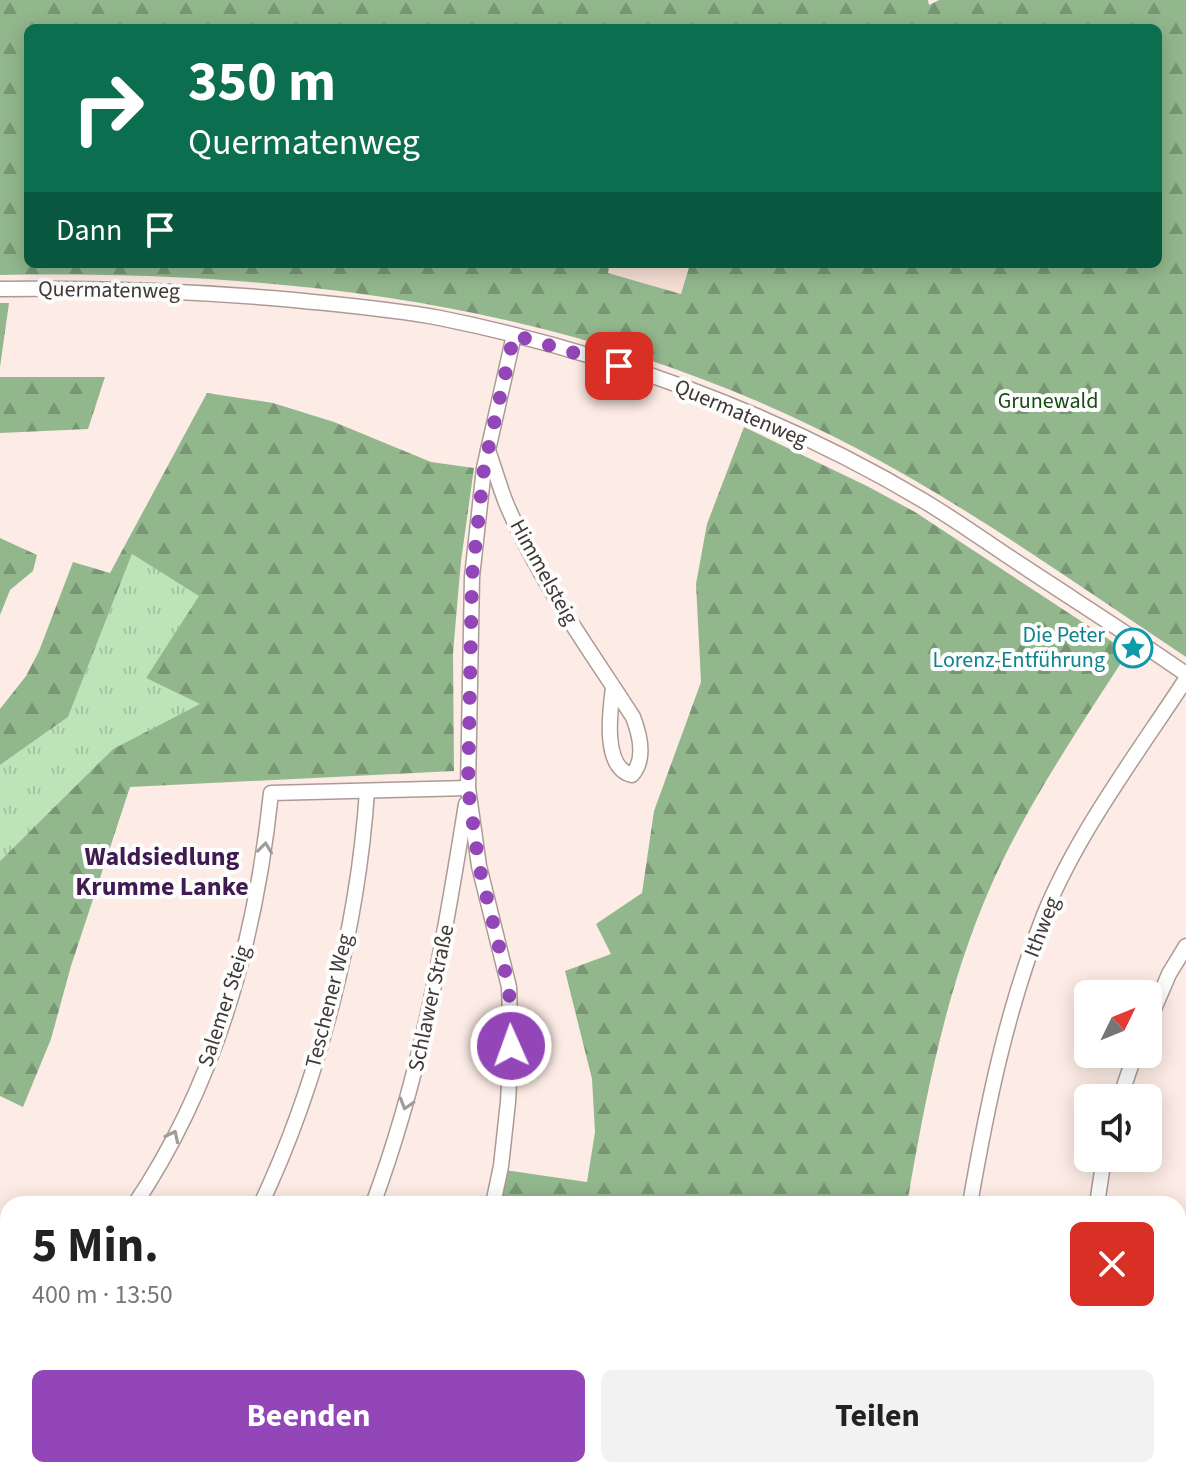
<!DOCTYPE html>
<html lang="de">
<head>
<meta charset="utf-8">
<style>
	:root { --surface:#fff; --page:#f2f2f2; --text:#222; --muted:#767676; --accent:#9246b7 }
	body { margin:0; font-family:"Source Sans 3",sans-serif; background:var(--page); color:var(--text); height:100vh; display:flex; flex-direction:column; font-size:30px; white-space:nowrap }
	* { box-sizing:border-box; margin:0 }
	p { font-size:26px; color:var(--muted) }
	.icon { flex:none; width:44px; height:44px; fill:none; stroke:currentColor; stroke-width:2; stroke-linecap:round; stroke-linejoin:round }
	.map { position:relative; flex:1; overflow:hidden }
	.details { position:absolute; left:0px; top:1196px; width:1186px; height:282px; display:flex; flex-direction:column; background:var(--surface); border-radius:24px 24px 0 0; box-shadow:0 4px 20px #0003 }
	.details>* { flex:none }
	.banner { position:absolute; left:24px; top:24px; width:1138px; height:244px; border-radius:12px; box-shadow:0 4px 20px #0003; background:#0b6e4f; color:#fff; overflow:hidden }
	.needle { width:52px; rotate:47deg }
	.controls { position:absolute; left:1074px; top:980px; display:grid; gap:16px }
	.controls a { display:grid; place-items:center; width:88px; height:88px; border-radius:12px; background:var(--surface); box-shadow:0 4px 20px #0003; font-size:40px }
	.pin { position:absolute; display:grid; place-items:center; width:68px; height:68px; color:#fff; margin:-34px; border-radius:16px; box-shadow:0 4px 12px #0006 }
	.me { position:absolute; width:88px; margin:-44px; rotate:358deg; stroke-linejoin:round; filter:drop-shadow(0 0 6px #0008) }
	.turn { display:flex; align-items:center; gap:28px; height:168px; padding:0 32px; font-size:36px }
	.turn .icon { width:104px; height:104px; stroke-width:2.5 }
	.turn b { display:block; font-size:56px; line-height:68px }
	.then { display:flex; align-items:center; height:76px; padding:0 32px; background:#0003; gap:16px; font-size:30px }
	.round { display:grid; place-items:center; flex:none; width:84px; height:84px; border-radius:12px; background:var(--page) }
	.summary { display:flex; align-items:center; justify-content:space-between; height:136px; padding:0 32px }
	h1 { font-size:48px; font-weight:700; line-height:60px }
	.cta { display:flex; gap:16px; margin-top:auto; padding:16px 32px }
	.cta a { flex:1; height:92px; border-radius:12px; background:var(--accent); color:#fff; font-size:32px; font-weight:700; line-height:92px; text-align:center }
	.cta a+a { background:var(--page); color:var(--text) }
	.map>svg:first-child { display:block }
	.built { fill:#f6ded4 }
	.grass { fill:url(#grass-tufts) }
	.forest { fill:url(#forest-firs); fill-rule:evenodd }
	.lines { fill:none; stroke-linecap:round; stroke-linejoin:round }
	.street-casing { stroke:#ab9b95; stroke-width:17 }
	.street { stroke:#fff; stroke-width:14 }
	.oneway { stroke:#9f9c9a }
	.route { stroke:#9246b7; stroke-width:14; stroke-dasharray:0 25.2 }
	.labels { text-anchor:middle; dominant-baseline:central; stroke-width:8; stroke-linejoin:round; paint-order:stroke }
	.street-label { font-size:22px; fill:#3f3836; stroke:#fdfdfd }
	.park-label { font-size:22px; fill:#184c14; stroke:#fdfdfd }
	.culture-label { font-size:22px; fill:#0d838f; stroke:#fdfdfd; text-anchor:end }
	.quarter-label { font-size:26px; font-weight:bold; fill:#401b52; stroke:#fdfdfd }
</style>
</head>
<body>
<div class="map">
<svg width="1186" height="1477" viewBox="0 0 1186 1477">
	<defs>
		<pattern id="grass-tufts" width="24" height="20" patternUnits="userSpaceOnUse" patternTransform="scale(2)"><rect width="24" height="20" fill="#bde4b8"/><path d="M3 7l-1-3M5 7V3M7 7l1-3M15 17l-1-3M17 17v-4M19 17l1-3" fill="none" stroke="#a4c49f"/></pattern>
		<pattern id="forest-firs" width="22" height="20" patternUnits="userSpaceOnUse" patternTransform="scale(2)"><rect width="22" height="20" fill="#92b78d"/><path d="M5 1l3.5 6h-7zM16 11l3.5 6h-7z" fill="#799674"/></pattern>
	</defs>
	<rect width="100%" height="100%" fill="#fdece5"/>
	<path class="built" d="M 610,264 L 690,264 L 681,294 L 608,273 Z"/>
	<g class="grass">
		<path d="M 132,554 L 200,596 L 146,678 L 201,704 L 113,749 L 0,861 L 0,765 L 68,717 Z"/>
		<path d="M 620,1470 L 754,1470 L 753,1477 L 624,1477 Z"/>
	</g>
	<g class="forest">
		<path d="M 0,0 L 928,0 L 929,5 L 939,0 L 1186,0 L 1186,657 C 1078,585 972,509 856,448 C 584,306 302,270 0,275 ZM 28,28 L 1158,28 L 1158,264 L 690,264 L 681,294 L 608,273 L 610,264 L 28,264 Z"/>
		<path d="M 0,303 L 9,303 L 0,367 Z"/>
		<path d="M 0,377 L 105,377 L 88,429 L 0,433 Z"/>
		<path d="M 207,393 L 273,403 L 334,422 L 431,462 L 474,468 L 461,561 L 453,653 L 454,771 L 130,787 L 71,966 L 51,1039 L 23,1107 L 0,1096 L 0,861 L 113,749 L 200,704 L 146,678 L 199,596 L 132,554 L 68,717 L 0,765 L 0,709 L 26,676 L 39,651 L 73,562 L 110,573 Z"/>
		<path d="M 744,427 L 867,486 L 915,512 L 1128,652 C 1083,722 1036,791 1000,866 C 949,973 927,1088 907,1204 L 498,1204 L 504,1170 L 587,1182 L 595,1132 L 592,1079 L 565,971 L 611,954 L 596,924 L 642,893 L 654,811 L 701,682 L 696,584 L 707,524 Z"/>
		<path d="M 0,538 L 37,555 L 33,571 L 10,590 L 0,615 Z"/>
		<path d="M 438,1470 L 620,1470 L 624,1475 L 624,1477 L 435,1477 Z"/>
		<path d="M 754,1470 L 861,1470 L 860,1477 L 753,1477 Z"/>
	</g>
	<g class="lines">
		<defs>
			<g id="street">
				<path d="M 0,289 C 99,288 196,291 294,300 C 343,305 392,309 440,318 C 608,352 777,413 924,501 C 959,522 992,546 1026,568 C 1079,603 1133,637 1186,674"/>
				<path d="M 488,450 C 494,467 499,485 506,503 C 538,579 588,647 633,717 C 640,735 646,759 632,775 C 602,768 610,711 613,688"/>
				<path d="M 1148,1023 L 1169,974 L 1186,946"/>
				<path d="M 1120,1098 L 1135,1054"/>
				<path d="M 135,1204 C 216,1083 256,937 271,793 L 468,788"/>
				<path d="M 261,1204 C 319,1081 358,927 367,791"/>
				<path d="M 373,1204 C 422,1072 444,942 466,804"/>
				<path d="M 493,1204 L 501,1166 L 508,1102 L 511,1046 L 509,987 L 479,866 L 468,788 L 472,577 L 484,468 L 514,335"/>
				<path d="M 970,1204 C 987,1106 1007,1008 1044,915 C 1078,832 1137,754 1186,679"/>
				<path d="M 1097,1204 L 1104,1158"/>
				<path d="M 1178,1265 L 1186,1267"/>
				<path d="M 0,1406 L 8,1394"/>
				<path d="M 0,1433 L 8,1438"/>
				<path d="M 69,1470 L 83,1477"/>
				<path d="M 113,1477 L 116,1470"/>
				<path d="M 260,1477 L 263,1470"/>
				<path d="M 415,1477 L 417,1470"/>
				<path d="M 920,1477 L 921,1470"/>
				<path d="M 1051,1477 L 1052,1470"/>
				<path d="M 1178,1477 L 1186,1418"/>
			</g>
		</defs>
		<use href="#street" class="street-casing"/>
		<use href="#street" class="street"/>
	</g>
	<defs><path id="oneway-chevron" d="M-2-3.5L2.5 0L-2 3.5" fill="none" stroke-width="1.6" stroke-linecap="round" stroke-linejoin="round" transform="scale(2)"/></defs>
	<g class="oneway">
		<use href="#oneway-chevron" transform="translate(265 848) rotate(-83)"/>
		<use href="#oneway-chevron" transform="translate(406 1104) rotate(107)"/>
		<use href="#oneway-chevron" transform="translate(173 1136) rotate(-64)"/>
	</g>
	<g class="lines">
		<path class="route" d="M 511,1046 L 509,987 L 479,866 L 468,788 L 472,577 L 484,468 L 514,335 L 619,366"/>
	</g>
	<defs>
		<symbol id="sight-ring" viewBox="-11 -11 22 22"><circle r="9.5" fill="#fdfdfd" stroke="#0f9aa8" stroke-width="1.5"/><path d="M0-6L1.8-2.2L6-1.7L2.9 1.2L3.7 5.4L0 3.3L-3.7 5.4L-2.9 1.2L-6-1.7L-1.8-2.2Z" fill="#0f9aa8"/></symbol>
	</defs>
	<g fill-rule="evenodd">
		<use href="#sight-ring" x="1111" y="626" width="44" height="44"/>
	</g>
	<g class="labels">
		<g class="street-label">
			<text transform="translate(109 290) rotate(1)">Quermatenweg</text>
			<text transform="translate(741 413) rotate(23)">Quermatenweg</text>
			<text transform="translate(544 572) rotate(61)">Himmelsteig</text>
			<text transform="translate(1042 927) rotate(-69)">Ithweg</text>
			<text transform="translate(431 998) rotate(-78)">Schlawer Straße</text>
			<text transform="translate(329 1001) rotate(-76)">Teschener Weg</text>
			<text transform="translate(224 1006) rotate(-72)">Salemer Steig</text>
		</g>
		<g class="park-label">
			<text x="1048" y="401">Grunewald</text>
		</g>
		<g class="culture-label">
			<text x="1105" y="635">Die Peter<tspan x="1105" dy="25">Lorenz-Entführung</tspan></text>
		</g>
		<g class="quarter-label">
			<text x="162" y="856">Waldsiedlung<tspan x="162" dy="30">Krumme Lanke</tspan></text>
		</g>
	</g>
</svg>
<div class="controls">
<a><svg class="needle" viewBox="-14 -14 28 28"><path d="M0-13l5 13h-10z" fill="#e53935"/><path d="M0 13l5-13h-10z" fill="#767676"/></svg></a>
<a><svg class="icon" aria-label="sound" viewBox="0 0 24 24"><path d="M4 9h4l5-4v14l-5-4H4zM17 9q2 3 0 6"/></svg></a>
</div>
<div class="pin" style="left:619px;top:366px;background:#d93025"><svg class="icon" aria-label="arrive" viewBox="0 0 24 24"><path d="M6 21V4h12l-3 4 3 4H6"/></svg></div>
<svg class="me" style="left:511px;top:1046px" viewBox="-20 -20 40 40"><circle r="17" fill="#9246b7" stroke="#fff" stroke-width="3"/><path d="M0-11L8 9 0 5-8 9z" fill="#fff"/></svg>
<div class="banner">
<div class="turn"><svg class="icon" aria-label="right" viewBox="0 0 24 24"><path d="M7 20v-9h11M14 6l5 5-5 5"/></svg><div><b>350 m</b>Quermatenweg</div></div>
<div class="then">Dann<svg class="icon" aria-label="arrive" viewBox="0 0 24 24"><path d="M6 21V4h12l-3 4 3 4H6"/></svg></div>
</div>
<section class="details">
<div class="summary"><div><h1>5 Min.</h1><p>400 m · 13:50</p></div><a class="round" style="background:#d93025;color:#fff"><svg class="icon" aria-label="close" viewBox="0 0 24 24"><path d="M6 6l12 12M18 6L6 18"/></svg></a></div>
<div class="cta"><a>Beenden</a><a>Teilen</a></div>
</section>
</div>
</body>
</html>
